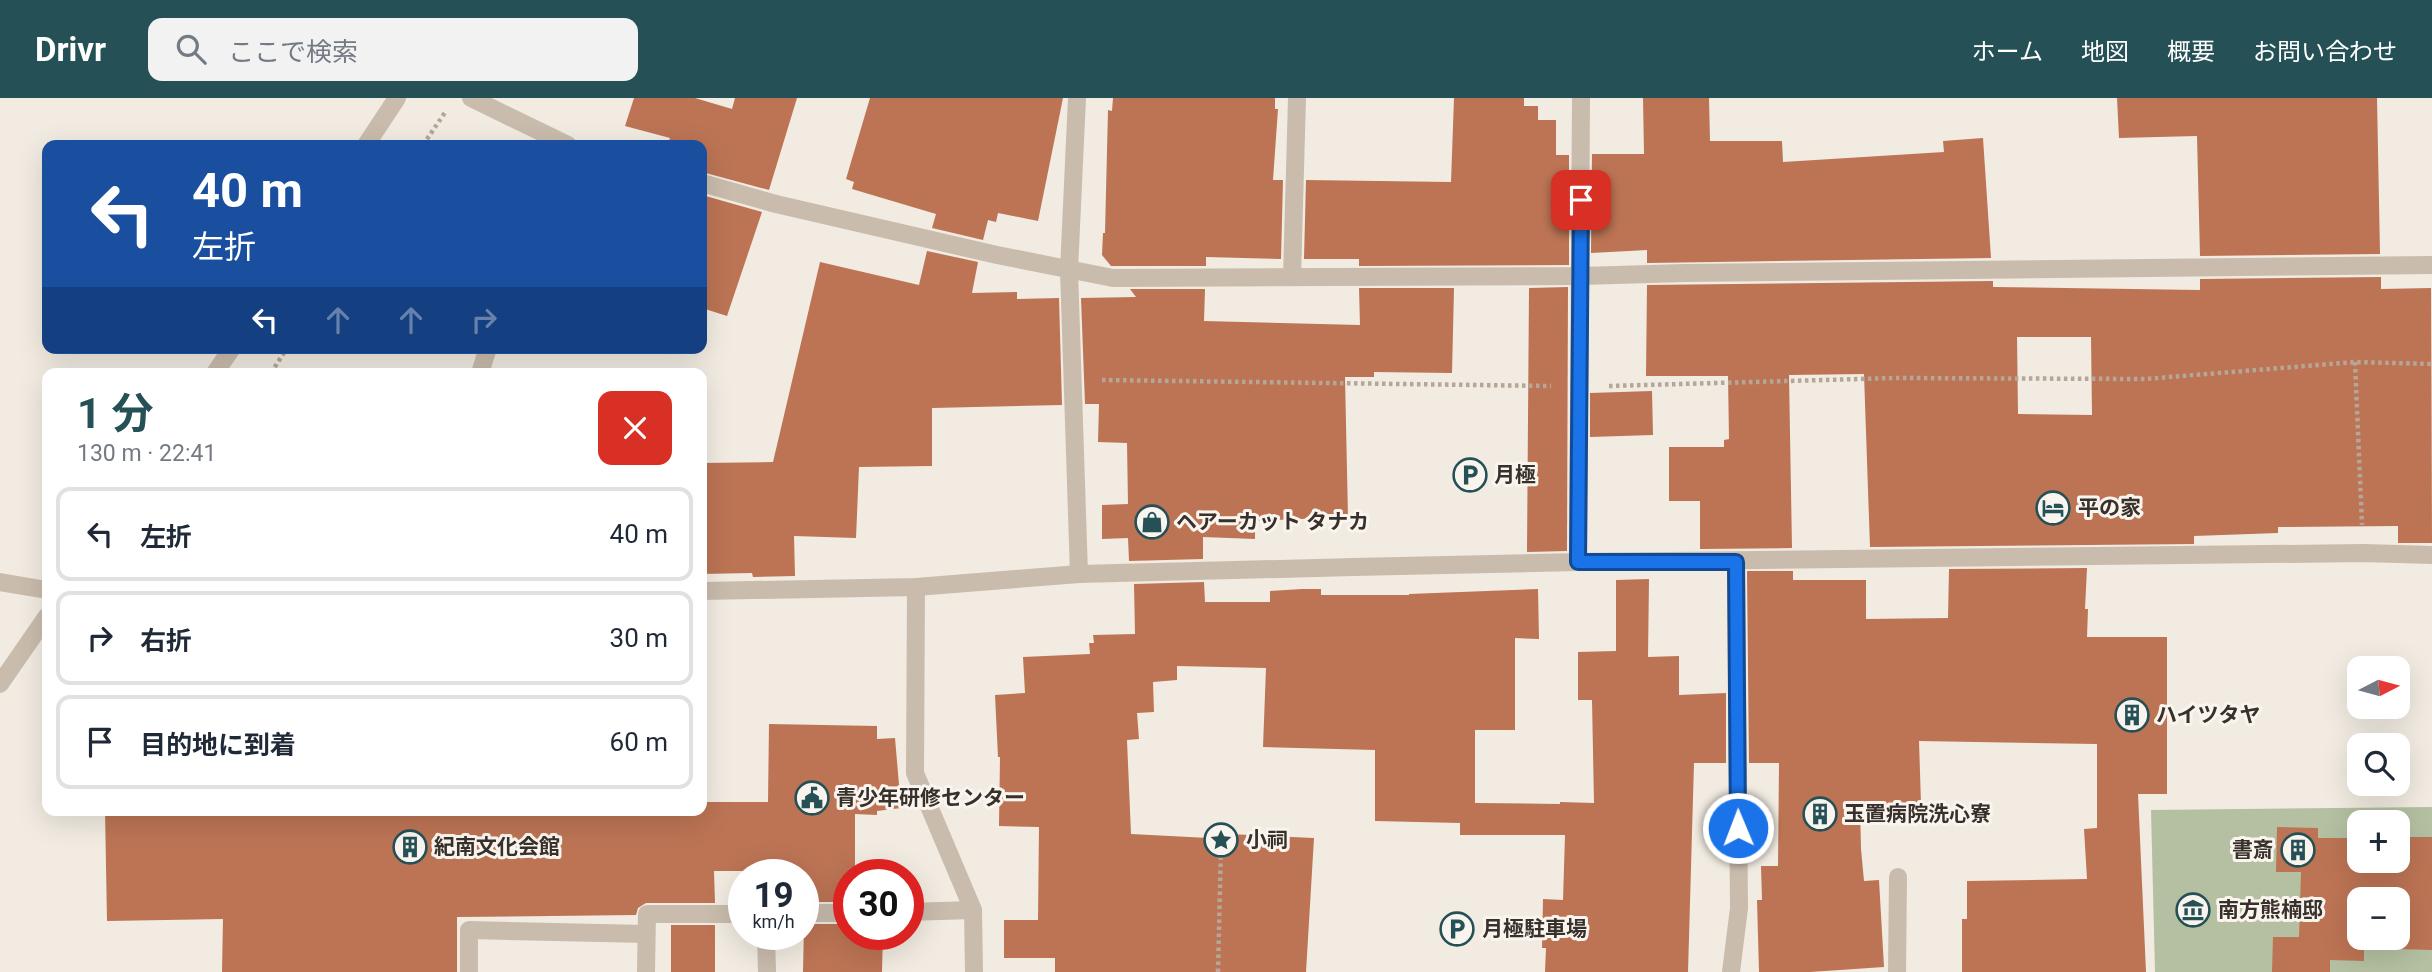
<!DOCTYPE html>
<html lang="ja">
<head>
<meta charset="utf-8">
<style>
	:root { --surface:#fff; --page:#f2f2f3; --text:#1f2937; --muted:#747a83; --line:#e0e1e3; --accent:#245056 }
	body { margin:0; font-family:Roboto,"Noto Sans JP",sans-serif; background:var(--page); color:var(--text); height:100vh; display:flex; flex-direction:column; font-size:26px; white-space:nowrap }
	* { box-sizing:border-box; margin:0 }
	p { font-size:23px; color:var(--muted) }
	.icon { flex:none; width:38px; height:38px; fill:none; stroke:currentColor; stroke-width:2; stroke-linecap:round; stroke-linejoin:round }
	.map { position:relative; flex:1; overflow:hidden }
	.panel { position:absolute; left:42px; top:270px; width:665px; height:448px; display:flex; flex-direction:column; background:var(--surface); border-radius:14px; box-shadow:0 7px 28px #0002 }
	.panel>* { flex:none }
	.top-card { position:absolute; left:42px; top:42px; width:665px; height:214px; border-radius:14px; box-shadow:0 7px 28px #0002; background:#1a4fa0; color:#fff; overflow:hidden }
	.needle { width:46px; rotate:84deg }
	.tools { position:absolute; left:2347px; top:558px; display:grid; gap:14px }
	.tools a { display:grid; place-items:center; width:63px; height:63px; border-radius:14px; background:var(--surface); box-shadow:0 7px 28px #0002; font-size:35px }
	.speed { position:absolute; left:728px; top:761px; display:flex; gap:14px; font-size:35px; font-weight:700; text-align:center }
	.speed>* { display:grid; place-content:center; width:91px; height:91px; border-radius:50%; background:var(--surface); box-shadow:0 7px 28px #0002; line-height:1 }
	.speed small { font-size:18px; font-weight:400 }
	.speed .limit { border:10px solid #d22; background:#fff; color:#111 }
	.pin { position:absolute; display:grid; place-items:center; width:60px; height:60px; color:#fff; margin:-30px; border-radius:14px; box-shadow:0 4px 10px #0006 }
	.me { position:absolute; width:77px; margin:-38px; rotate:359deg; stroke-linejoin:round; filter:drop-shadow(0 0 5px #0008) }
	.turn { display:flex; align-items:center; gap:24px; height:147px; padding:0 35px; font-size:32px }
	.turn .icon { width:91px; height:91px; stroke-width:2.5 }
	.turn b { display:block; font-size:49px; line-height:60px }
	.lanes { display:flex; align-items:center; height:66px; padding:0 35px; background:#0003; justify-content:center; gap:35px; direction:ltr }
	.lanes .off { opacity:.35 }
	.round { display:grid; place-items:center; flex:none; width:74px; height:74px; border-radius:14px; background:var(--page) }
	.headline { display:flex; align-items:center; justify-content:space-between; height:119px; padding:0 35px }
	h1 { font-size:42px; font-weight:700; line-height:52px; color:var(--accent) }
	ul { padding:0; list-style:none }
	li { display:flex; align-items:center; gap:21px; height:94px; margin:0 14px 10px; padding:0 21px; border:4px solid var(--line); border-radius:14px }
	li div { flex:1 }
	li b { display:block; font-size:26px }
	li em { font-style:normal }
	header { display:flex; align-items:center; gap:42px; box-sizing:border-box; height:98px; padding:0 35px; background:var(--accent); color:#fff }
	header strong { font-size:33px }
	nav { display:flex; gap:38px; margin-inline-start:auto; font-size:24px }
	.search { width:490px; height:63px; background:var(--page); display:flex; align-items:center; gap:18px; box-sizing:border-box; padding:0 24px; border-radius:14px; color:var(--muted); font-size:26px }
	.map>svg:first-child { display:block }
	.green { fill:#b4c0a1; fill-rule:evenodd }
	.building { fill:#bc7454; fill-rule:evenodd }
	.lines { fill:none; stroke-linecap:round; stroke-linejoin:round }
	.path { stroke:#b5a697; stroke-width:4.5; stroke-dasharray:3.5 3.5; stroke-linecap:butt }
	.minor { stroke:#c9bcad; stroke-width:18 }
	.route-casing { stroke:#114b97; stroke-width:18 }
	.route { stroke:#1a73e8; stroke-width:12 }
	.labels { text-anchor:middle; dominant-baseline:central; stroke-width:6; stroke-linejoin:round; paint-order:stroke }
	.poi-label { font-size:21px; font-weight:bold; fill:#38302b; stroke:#f9f4ed; text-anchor:start }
</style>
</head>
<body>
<header>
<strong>Drivr</strong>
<div class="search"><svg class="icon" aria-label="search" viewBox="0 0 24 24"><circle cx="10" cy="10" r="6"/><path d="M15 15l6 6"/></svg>ここで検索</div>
<nav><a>ホーム</a><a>地図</a><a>概要</a><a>お問い合わせ</a></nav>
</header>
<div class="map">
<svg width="2432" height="874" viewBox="0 0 2432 874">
	<rect width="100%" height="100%" fill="#f1ebe1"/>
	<path class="green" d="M 2432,709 L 2432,874 L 2155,874 L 2151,712 ZM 2359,724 L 2398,724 L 2398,763 L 2359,763 ZM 2359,802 L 2398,802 L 2398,840 L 2359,840 Z"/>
	<g class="building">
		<path d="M 634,0 L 695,0 L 732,11 L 735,0 L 797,0 L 769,92 L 702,74 L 702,47 L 667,47 L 670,40 L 625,28 Z"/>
		<path d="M 870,0 L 1063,0 L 1038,123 L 998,115 L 996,124 L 988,122 L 983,142 L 932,130 L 936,116 L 852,91 L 854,84 L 846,81 Z"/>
		<path d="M 1113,0 L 1275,0 L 1275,11 L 1278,11 L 1273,82 L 1283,82 L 1281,161 L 1206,159 L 1206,168 L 1111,168 L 1102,157 L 1103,135 L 1105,135 L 1108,12 L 1112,13 Z"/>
		<path d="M 1454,0 L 1524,0 L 1524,8 L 1538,8 L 1538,22 L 1556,22 L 1556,57 L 1569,57 L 1569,167 L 1359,168 L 1359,161 L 1304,161 L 1306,82 L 1451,84 Z"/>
		<path d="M 1643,0 L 1709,0 L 1710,43 L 1782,43 L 1783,64 L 1944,54 L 1943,43 L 1983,40 L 1991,160 L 1647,165 L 1647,152 L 1591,155 L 1592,56 L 1644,56 Z"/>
		<path d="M 2117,0 L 2377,0 L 2380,156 L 2200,158 L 2197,38 L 2119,40 Z"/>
		<path d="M 702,97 L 762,114 L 727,218 L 702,210 Z"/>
		<path d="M 927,153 L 978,164 L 972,195 L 1017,194 L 1017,201 L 1059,200 L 1062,307 L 932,310 L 932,368 L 859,369 L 856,440 L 794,438 L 795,478 L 753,479 L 752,475 L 702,476 L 702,365 L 773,364 L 820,164 L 919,187 Z"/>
		<path d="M 2381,179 L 2381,191 L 2431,190 L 2432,445 L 2398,445 L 2398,428 L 2278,429 L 2278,435 L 2194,438 L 2194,446 L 1870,449 L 1864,276 L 1789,277 L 1792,450 L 1700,451 L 1700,403 L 1669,403 L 1669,349 L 1724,349 L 1724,342 L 1729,341 L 1728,278 L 1646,278 L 1647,187 L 1993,183 L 1993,189 L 2200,192 L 2200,181 ZM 2017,239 L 2091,239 L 2092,317 L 2018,316 Z"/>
		<path d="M 1568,189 L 1567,453 L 1527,454 L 1529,190 Z"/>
		<path d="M 1359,190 L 1454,190 L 1452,275 L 1374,274 L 1374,279 L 1345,279 L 1348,419 L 1255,423 L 1255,441 L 1203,439 L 1203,461 L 1129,463 L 1128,440 L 1102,441 L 1102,407 L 1128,406 L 1127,345 L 1098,344 L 1099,306 L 1085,306 L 1081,200 L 1136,199 L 1130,191 L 1205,191 L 1204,223 L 1360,227 Z"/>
		<path d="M 1652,293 L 1653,337 L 1590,339 L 1590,295 Z"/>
		<path d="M 2087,470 L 2085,511 L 2088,511 L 2087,539 L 2167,539 L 2167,696 L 2138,696 L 2146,874 L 1962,874 L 1962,821 L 1967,821 L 1967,783 L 2087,781 L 2084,731 L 2097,730 L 2097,646 L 1919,643 L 1921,706 L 1860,709 L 1861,751 L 1864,783 L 1879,782 L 1884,869 L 1810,874 L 1759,874 L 1757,802 L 1762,802 L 1761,768 L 1778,768 L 1779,665 L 1749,665 L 1747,473 L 1793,473 L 1793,482 L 1866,482 L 1866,521 L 1948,520 L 1949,471 Z"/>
		<path d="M 1649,481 L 1648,559 L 1679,558 L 1679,597 L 1726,595 L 1726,665 L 1694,665 L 1688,874 L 1545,874 L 1546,850 L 1542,850 L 1543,801 L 1563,802 L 1565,737 L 1460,737 L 1460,725 L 1375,723 L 1375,652 L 1263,649 L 1266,570 L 1177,568 L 1177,582 L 1153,584 L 1154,614 L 1137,615 L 1139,641 L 1127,642 L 1131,736 L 1228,741 L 1228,736 L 1314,740 L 1306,874 L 1055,874 L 1055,860 L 1004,860 L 1004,822 L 1038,822 L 1039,729 L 999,728 L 1000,659 L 998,659 L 995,597 L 1025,595 L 1023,559 L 1090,556 L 1089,545 L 1094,545 L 1093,537 L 1135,536 L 1134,486 L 1204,484 L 1205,504 L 1270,504 L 1270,493 L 1302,491 L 1321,491 L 1321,497 L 1409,497 L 1409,496 L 1538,491 L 1539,541 L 1515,540 L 1515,632 L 1475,632 L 1475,705 L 1560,706 L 1560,704 L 1594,705 L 1592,602 L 1578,602 L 1578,554 L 1616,553 L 1616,482 Z"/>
		<path d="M 769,626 L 877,628 L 877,641 L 895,640 L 901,710 L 877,713 L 877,717 L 855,716 L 855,773 L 849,773 L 849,804 L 804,804 L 804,773 L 714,773 L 715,805 L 646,805 L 638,810 L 636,817 L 457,819 L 457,874 L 222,874 L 223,821 L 107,823 L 105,712 L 702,712 L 702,704 L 768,704 Z"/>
		<path d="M 2277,729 L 2318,730 L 2318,740 L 2359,740 L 2359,763 L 2398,763 L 2398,739 L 2432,739 L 2432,852 L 2364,850 L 2364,863 L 2330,862 L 2330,874 L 2272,874 L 2273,839 L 2299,839 L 2301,774 L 2276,774 ZM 2359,802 L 2398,802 L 2398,840 L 2359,840 Z"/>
		<path d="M 804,826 L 849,826 L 849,836 L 883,836 L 882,874 L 803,874 Z"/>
		<rect x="671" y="827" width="44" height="47"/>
	</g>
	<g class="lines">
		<g class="path">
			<path d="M 423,47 L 446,13"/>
			<path d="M 2355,264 L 2362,427"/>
			<path d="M 271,275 L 287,250"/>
			<path d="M 1102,282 L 1551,288"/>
			<path d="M 1609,288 L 1895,280 L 2145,281 L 2355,264 L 2432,266"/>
			<path d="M 1218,874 L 1221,748"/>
		</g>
		<g class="minor">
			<path d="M 471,0 L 568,47"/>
			<path d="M 1077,0 L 1069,172 L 1079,476"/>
			<path d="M 366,47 L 397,0"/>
			<path d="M 702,85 L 776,106 L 997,157 L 1113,180 L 1581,178 L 1685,175 L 2432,167"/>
			<path d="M 1292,179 L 1297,0"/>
			<path d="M 215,275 L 232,250"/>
			<path d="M 480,275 L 488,250"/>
			<path d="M 1578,464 L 1581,0"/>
			<path d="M 0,484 L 47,492"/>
			<path d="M 916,489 L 915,675 L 973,812 L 974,874"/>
			<path d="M 702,493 L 916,489 L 1079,476 L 1354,469 L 1578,464 L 2363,455 L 2432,457"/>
			<path d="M 0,586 L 47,518"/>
			<path d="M 908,814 L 973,812"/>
			<path d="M 803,815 L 849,815"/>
			<path d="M 766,836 L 767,874"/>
			<path d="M 469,874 L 469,832 L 646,836"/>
			<path d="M 646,874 L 647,816 L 744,816"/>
			<path d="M 1731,874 L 1739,810 L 1736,464"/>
			<path d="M 1897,874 L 1898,779"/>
		</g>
	</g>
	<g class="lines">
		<defs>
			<path id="route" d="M 1581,102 L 1578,464 L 1736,464 L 1738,730"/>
		</defs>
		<use href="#route" class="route-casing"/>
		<use href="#route" class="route"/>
	</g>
	<defs>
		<symbol id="parking-ring" viewBox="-11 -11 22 22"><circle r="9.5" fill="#f9f4ed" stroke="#245056" stroke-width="1.5"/><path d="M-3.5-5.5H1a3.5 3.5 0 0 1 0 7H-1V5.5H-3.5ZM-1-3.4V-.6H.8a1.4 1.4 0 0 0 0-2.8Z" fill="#245056"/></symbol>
		<symbol id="hotel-ring" viewBox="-11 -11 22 22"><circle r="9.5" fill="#f9f4ed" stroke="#245056" stroke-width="1.5"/><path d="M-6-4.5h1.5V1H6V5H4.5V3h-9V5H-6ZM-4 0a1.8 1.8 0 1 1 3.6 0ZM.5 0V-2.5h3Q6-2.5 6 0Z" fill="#245056"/></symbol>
		<symbol id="shop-ring" viewBox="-11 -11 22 22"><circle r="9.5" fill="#f9f4ed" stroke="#245056" stroke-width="1.5"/><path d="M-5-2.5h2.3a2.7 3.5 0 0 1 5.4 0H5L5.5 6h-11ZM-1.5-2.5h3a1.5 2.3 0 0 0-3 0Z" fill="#245056"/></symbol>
		<symbol id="building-ring" viewBox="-11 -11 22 22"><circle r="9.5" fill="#f9f4ed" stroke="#245056" stroke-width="1.5"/><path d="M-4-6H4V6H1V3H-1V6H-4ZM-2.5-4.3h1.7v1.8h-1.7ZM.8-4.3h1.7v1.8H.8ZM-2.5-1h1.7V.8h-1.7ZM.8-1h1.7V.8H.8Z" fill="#245056"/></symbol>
		<symbol id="civic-ring" viewBox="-11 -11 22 22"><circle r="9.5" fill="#f9f4ed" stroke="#245056" stroke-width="1.5"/><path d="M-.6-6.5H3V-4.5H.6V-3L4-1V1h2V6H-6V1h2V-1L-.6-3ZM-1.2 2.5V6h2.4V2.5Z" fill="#245056"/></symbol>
		<symbol id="sight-ring" viewBox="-11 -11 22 22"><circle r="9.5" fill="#f9f4ed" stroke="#245056" stroke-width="1.5"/><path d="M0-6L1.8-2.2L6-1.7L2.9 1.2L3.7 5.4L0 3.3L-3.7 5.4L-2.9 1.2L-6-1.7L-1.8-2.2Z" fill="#245056"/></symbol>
		<symbol id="museum-ring" viewBox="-11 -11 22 22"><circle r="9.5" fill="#f9f4ed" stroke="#245056" stroke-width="1.5"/><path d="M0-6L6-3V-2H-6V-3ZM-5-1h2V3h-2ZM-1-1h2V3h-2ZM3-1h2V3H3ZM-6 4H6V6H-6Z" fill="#245056"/></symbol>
	</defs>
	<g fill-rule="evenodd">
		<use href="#parking-ring" x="1451" y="358" width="38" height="38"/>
		<use href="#hotel-ring" x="2034" y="391" width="38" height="38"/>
		<use href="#shop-ring" x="1133" y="405" width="38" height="38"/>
		<use href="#building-ring" x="2113" y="598" width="38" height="38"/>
		<use href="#civic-ring" x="793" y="681" width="38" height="38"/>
		<use href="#building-ring" x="1801" y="697" width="38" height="38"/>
		<use href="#sight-ring" x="1202" y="723" width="38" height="38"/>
		<use href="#building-ring" x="391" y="730" width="38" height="38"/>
		<use href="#building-ring" x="2279" y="733" width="38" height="38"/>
		<use href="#museum-ring" x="2174" y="793" width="38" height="38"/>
		<use href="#parking-ring" x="1438" y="812" width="38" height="38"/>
	</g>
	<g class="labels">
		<g class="poi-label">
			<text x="1494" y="377">月極</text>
			<text x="2078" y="410">平の家</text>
			<text x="1176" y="424">ヘアーカット タナカ</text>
			<text x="2156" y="617">ハイツタヤ</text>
			<text x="836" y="700">青少年研修センター</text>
			<text x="1844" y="716">玉置病院洗心寮</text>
			<text x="1246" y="742">小祠</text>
			<text x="434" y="749">紀南文化会館</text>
			<text x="2274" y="752" text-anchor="end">書斎</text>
			<text x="2218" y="812">南方熊楠邸</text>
			<text x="1482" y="831">月極駐車場</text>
		</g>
	</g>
</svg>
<div class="tools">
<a><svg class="needle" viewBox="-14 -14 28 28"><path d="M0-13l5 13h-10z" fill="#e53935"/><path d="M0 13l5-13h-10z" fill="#747a83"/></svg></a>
<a><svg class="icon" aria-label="search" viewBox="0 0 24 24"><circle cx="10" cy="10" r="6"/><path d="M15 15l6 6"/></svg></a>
<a>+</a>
<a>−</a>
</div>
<div class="speed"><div>19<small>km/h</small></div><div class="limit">30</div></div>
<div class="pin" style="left:1581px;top:102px;background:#d93025"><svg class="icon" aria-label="arrive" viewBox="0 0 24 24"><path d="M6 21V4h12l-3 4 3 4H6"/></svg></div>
<svg class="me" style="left:1738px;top:730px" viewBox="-20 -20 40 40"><circle r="17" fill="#1a73e8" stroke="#fff" stroke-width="3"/><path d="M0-11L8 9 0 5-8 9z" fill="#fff"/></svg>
<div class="top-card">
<div class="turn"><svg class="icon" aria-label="left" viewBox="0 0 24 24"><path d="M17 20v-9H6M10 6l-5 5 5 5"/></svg><div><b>40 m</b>左折</div></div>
<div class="lanes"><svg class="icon" aria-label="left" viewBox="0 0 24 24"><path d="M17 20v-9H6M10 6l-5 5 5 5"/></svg><svg class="icon off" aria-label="ahead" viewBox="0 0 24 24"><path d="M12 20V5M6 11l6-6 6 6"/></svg><svg class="icon off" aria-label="ahead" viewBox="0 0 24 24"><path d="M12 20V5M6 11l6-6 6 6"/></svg><svg class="icon off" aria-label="right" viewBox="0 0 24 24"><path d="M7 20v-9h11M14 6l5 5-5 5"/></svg></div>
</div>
<section class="panel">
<div class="headline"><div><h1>1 分</h1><p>130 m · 22:41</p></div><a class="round" style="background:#d93025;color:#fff"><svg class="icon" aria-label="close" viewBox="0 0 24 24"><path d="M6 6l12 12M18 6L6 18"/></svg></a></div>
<ul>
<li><svg class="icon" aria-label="left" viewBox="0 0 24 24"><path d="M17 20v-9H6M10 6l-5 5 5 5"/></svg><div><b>左折</b></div><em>40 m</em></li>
<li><svg class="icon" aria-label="right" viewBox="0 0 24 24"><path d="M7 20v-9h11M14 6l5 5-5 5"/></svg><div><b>右折</b></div><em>30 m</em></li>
<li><svg class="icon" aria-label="arrive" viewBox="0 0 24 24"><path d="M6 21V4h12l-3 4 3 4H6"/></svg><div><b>目的地に到着</b></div><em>60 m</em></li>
</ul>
</section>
</div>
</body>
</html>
